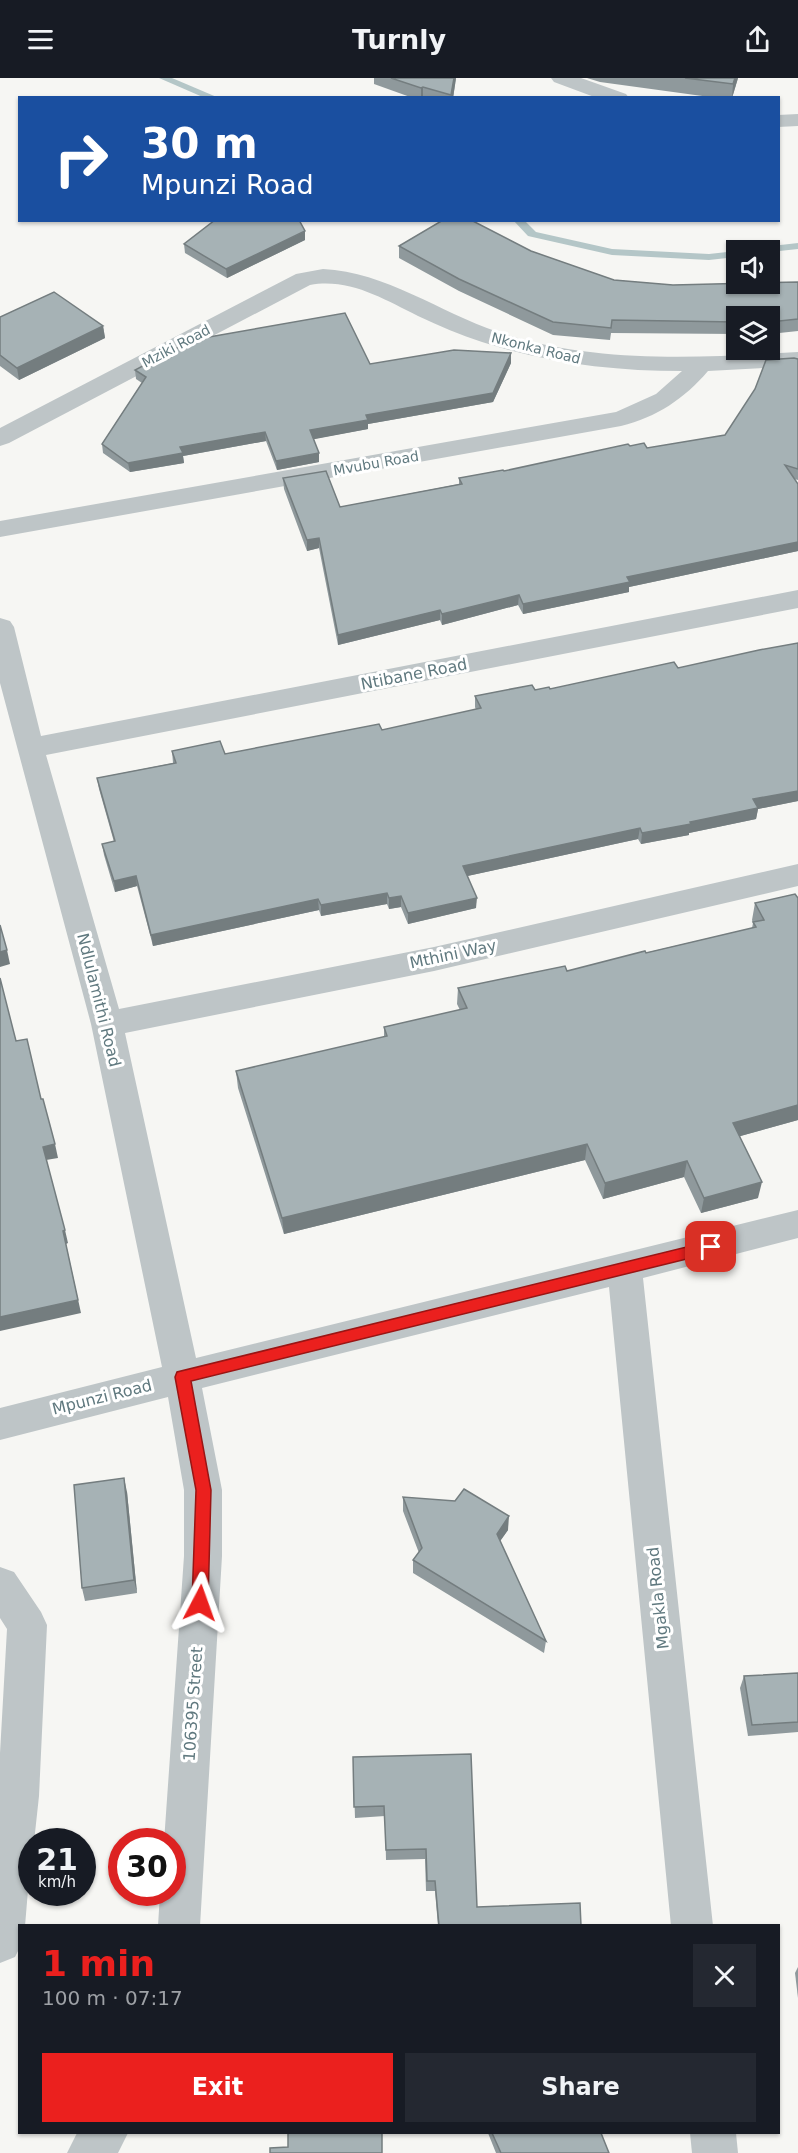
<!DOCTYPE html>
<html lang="en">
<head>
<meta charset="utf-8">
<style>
	:root { --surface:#171b24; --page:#242831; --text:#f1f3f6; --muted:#9ea1a6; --accent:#eb201e }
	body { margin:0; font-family:"DejaVu Sans",sans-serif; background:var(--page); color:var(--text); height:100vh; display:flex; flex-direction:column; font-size:22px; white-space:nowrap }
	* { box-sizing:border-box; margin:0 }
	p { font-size:20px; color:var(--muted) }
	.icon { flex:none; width:33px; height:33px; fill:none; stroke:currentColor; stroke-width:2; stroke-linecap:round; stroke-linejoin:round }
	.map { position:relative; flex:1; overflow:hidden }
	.panel { position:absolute; left:18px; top:1846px; width:762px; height:210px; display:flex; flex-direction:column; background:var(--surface); border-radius:0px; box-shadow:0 2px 4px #0004 }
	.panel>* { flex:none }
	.guide { position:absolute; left:18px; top:18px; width:762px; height:126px; border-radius:0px; box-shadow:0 2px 4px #0004; background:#1a4fa0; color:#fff; overflow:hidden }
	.buttons { position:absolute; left:726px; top:162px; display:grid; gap:12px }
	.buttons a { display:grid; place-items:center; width:54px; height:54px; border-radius:0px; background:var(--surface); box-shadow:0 2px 4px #0004; font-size:30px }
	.speed { position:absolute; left:18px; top:1750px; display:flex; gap:12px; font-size:30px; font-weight:700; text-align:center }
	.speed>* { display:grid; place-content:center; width:78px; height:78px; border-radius:50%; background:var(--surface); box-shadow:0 2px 4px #0004; line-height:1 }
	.speed small { font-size:15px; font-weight:400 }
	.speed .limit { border:9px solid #d22; background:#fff; color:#111 }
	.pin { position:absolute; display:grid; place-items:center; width:51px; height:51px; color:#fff; margin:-26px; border-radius:12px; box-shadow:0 3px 9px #0006 }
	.me { position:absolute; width:66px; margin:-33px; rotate:4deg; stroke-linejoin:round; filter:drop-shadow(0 0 4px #0008) }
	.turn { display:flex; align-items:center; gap:21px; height:126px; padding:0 24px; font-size:27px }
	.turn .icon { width:78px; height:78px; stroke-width:2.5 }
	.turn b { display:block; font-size:42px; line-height:51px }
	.round { display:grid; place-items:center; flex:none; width:63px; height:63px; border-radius:0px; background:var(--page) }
	.headline { display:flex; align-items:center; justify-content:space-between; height:102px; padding:0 24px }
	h1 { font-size:36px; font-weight:600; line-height:45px; color:var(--accent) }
	.button { display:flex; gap:12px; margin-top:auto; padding:12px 24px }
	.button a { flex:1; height:69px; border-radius:0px; background:var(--accent); color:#fff; font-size:24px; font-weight:600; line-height:69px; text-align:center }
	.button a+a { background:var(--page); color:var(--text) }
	header { display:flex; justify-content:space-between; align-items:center; height:78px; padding:0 24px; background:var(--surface); font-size:27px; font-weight:600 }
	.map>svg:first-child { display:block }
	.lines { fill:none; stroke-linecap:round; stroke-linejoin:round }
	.stream { fill:#b4c6c7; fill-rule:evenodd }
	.minor { fill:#bec5c7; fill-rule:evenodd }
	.wall { fill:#8f999c }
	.shaded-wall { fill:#747d7f }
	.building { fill:#a6b2b5; stroke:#747d7f; stroke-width:1.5 }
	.route { fill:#eb201e; stroke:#991514; stroke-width:1.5 }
	.labels { text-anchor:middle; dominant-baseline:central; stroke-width:6; stroke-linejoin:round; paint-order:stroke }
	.far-street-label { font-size:14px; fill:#60797f; stroke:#fff }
	.street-label { font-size:16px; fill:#60797f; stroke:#fff }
</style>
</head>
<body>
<header><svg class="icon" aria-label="menu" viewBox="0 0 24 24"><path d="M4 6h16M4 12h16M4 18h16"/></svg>Turnly<svg class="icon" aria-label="share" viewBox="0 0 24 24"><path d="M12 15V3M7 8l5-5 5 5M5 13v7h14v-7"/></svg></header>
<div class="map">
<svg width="798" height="2075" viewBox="0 0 798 2075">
	<rect width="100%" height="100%" fill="#f6f6f3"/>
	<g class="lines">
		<g class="stream">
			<path d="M 159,0 L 172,0 L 219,20 L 205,20 Z"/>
			<path d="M 513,142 L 524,142 L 536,154 L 612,171 L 709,176 L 736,173 L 736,179 L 709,182 L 612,177 L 528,158 Z"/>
			<path d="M 798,165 L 798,171 L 770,174 L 770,172 L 758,172 L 763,169 Z"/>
		</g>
		<g class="minor">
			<path d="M 551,0 L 581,0 L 626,16 L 629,20 L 597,20 L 554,4 Z"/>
			<path d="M 798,36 L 798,48 L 778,49 L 778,37 Z"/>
			<path d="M 323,191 C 386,194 439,234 498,254 C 595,286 698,280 798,274 L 798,288 L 708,293 C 684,321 657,339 621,348 L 0,459 L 0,443 L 616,334 L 656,316 L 682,293 C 614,293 547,285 482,264 C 461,257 439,248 418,238 C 383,221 350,200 310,207 L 9,365 L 0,368 L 0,350 L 296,196 Z"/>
			<path d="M 798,512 L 798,530 L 46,677 L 119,931 L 434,869 L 798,786 L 798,808 L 434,893 L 125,955 L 196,1280 L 798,1132 L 798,1160 L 643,1200 L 713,1848 L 671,1848 L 609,1209 L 202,1310 L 222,1412 L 222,1478 L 200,1848 L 158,1848 L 160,1815 L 172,1815 L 172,1764 L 164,1764 L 184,1478 L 184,1412 L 168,1319 L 0,1362 L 0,1330 L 162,1289 L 91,946 L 0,605 L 0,540 L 10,543 L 14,549 L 41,658 Z"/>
			<path d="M 0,1489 L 14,1494 L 41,1534 L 47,1547 L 39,1718 L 34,1764 L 32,1764 L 25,1848 L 20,1848 L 20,1869 L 15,1879 L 0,1885 L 0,1675 L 7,1551 L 0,1540 Z"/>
			<path d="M 77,2055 L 128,2055 L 118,2075 L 67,2075 Z"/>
			<path d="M 690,2055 L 736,2055 L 738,2075 L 692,2075 Z"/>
		</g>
	</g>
	<g class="wall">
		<path d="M 374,0 L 456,0 L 453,20 L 413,20 L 374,6 Z"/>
		<path d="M 587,0 L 738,0 L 732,20 L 717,20 L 600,4 Z"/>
		<path d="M 305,162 L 227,200 L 185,175 L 184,166 Z"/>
		<path d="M 399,168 L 531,173 L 614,202 L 673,207 L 798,204 L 798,253 L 770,256 L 770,238 L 736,238 L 736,256 L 611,255 L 610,262 L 553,257 L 459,213 L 399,180 Z"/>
		<path d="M 0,239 L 103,248 L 105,260 L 19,302 L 0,288 Z"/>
		<path d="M 798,281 L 798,402 L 794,401 L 798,406 L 798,473 L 629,509 L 629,514 L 523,536 L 518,527 L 442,547 L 440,542 L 338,567 L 319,470 L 307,473 L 284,411 L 283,400 L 340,429 L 459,406 L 459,400 L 504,393 L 630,368 L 647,370 L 725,357 Z"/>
		<path d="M 511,285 L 493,324 L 368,346 L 368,351 L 313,361 L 319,384 L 277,392 L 266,363 L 183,378 L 184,385 L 130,394 L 103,375 L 102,366 L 142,305 L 136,301 L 135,292 L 370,286 Z"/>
		<path d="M 798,565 L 798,723 L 758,731 L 756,741 L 689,755 L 689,757 L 641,766 L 638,761 L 467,798 L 476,830 L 408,846 L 401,829 L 389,831 L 387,826 L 321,838 L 319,832 L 153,868 L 137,808 L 115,814 L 104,777 L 102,766 L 114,764 L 99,711 L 97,700 L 173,685 L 172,673 L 225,676 L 382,652 L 476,632 L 475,629 L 475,618 L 550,611 L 678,590 Z"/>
		<path d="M 795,816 L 798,1042 L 740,1058 L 758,1120 L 701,1135 L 684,1099 L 603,1121 L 585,1082 L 284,1156 L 238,1010 L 236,993 L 384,959 L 384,949 L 460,932 L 457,926 L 458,910 L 567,893 L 752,850 L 753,845 L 752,842 L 755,825 Z"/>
		<path d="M 127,1414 L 137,1515 L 85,1523 L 82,1510 Z"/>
		<path d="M 403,1419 L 508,1452 L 500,1463 L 546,1563 L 544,1575 L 413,1495 L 413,1482 L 419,1475 L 403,1433 Z"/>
		<path d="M 798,1595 L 798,1654 L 748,1658 L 740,1610 L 744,1598 Z"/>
		<path d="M 353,1679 L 477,1829 L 581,1848 L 438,1848 L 435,1813 L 426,1813 L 425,1781 L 386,1782 L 385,1738 L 355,1740 Z"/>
		<path d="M 798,1889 L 798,1920 L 795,1895 Z"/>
		<path d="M 488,2055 L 601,2055 L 609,2075 L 496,2075 Z"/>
	</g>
	<g class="shaded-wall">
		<path d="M 454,0 L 456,0 L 453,20 L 451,20 Z"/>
		<path d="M 735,0 L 738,0 L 732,20 L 733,6 Z"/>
		<path d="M 423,9 L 423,20 L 421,20 L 421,10 Z"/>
		<path d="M 305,153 L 305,162 L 227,200 L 226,191 Z"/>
		<path d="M 103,248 L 105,260 L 19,302 L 17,290 Z"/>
		<path d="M 511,275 L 511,285 L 493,324 L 368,346 L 368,351 L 310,362 L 310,352 Z"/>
		<path d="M 265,354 L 266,363 L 183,378 L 184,385 L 130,394 L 128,385 L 180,369 Z"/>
		<path d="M 319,375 L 319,384 L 277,392 L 276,383 Z"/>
		<path d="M 319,460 L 319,470 L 307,473 L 307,462 Z"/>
		<path d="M 798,464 L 798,473 L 629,509 L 629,514 L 523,536 L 523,526 L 627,499 Z"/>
		<path d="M 519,517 L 518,527 L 442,547 L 442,536 Z"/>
		<path d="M 440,532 L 440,542 L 338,567 L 338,557 Z"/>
		<path d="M 798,713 L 798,723 L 758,731 L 756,741 L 689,755 L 689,757 L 641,766 L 642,755 L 690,744 L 753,721 Z"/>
		<path d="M 640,750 L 638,761 L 463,799 L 463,788 Z"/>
		<path d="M 136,798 L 137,808 L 115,814 L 114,803 Z"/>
		<path d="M 387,815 L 387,826 L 321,838 L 321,827 Z"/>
		<path d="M 401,818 L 401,829 L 389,831 L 389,820 Z"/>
		<path d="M 477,820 L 476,830 L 408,846 L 408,835 Z"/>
		<path d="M 318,821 L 319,832 L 153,868 L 151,857 Z"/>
		<path d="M 7,872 L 10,886 L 0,889 L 0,874 Z"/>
		<path d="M 798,1027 L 798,1042 L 730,1061 L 733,1045 Z"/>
		<path d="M 55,1066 L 58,1080 L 46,1082 L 43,1069 Z"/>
		<path d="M 587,1066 L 585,1082 L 284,1156 L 282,1140 Z"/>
		<path d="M 687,1083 L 684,1099 L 603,1121 L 605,1105 Z"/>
		<path d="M 762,1104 L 758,1120 L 701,1135 L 704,1120 Z"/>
		<path d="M 65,1152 L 68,1165 L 66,1166 L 81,1235 L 0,1253 L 0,1239 L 63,1153 Z"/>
		<path d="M 124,1400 L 127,1414 L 137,1515 L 134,1502 Z"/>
		<path d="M 509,1438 L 508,1452 L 496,1469 L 497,1456 Z"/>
	</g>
	<g class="building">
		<path d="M 391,0 L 454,0 L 451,17 L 423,9 L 421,10 Z"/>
		<path d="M 685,0 L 735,0 L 733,6 Z"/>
		<path d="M 215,142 L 299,142 L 305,153 L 226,191 L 184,166 Z"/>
		<path d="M 443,142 L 471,142 L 531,173 L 614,202 L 673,207 L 798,204 L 798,241 L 770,244 L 770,238 L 736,238 L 736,244 L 612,242 L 611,250 L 553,244 L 459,201 L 399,168 Z"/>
		<path d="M 54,214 L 103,248 L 17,290 L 0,277 L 0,239 Z"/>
		<path d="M 345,235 L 370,286 L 454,272 L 511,275 L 493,315 L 366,337 L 368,342 L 310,352 L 319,375 L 276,383 L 265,354 L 180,369 L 183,375 L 128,385 L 102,366 L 146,299 L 135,292 L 192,262 Z"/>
		<path d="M 794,280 L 798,281 L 798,391 L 785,387 L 798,406 L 798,464 L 627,499 L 630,504 L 523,526 L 519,517 L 442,536 L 440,532 L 338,557 L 319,460 L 307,462 L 283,400 L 326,393 L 340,429 L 462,406 L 459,400 L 503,392 L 504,393 L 628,366 L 630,368 L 644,365 L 647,370 L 725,357 L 755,311 L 766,282 Z"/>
		<path d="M 798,565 L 798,713 L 753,721 L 758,730 L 690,744 L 691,746 L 642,755 L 640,750 L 463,788 L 477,820 L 408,835 L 401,818 L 389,820 L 387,815 L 321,827 L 318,821 L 151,857 L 136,798 L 114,803 L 102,766 L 115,763 L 97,700 L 176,685 L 172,673 L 220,663 L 225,676 L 379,646 L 382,652 L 481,630 L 475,618 L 532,607 L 535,612 L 549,609 L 550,611 L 674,584 L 678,590 L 759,572 Z"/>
		<path d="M 795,816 L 798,820 L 798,1027 L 733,1045 L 762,1104 L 704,1120 L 687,1083 L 605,1105 L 587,1066 L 282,1140 L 236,993 L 387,958 L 384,949 L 467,930 L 458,910 L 565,888 L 567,893 L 645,873 L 646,875 L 756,849 L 753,844 L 764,842 L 755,825 Z"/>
		<path d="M 0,847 L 7,872 L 0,874 Z"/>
		<path d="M 0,900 L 16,963 L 27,961 L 41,1021 L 43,1021 L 55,1066 L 43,1069 L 65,1152 L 63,1153 L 78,1222 L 0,1239 Z"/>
		<path d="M 124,1400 L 134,1502 L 82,1510 L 74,1407 Z"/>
		<path d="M 464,1411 L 509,1438 L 497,1456 L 546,1563 L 413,1482 L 422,1470 L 403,1419 L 455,1423 Z"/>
		<path d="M 798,1595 L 798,1644 L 752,1647 L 744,1598 Z"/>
		<path d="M 471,1676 L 477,1829 L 580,1825 L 581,1848 L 439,1848 L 435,1803 L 427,1803 L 426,1771 L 386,1772 L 384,1728 L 354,1729 L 353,1679 Z"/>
		<path d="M 288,2055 L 382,2055 L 382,2075 L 270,2075 L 270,2070 L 288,2069 Z"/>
		<path d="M 492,2055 L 601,2055 L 609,2075 L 501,2075 Z"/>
	</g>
	<path class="route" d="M 711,1163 L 717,1165 L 719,1169 L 717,1173 L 711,1175 L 191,1303 L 211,1412 L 208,1525 L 206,1530 L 200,1532 L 194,1530 L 192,1525 L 196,1412 L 175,1299 L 177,1294 Z"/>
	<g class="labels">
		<g class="far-street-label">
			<text transform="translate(176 268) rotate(-28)">Mziki Road</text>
			<text transform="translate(536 270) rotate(14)">Nkonka Road</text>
			<text transform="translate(376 385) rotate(-10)">Mvubu Road</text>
		</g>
		<g class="street-label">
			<text transform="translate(414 596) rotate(-11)">Ntibane Road</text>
			<text transform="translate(453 876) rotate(-12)">Mthini Way</text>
			<text transform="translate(99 922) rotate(76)">Ndlulamithi Road</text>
			<text transform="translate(102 1319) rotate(-14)">Mpunzi Road</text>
			<text transform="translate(658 1520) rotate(-96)">Mgakla Road</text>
			<text transform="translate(193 1626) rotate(-86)">106395 Street</text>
		</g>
	</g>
</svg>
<div class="buttons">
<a><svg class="icon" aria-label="sound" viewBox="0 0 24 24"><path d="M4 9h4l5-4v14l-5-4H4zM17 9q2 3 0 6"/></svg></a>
<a><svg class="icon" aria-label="layers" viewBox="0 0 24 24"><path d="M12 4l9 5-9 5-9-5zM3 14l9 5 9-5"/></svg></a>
</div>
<div class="speed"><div>21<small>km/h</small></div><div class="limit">30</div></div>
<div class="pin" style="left:711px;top:1169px;background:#d93025"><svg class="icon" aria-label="arrive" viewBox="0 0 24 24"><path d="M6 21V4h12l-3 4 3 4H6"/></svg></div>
<svg class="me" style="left:200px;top:1525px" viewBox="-20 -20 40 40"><path d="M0-17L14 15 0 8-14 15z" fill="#eb201e" stroke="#fff" stroke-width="4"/></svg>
<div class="guide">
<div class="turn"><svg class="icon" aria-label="right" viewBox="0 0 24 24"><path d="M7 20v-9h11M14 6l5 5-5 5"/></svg><div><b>30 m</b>Mpunzi Road</div></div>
</div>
<section class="panel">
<div class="headline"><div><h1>1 min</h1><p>100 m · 07:17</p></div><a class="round"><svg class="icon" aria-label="close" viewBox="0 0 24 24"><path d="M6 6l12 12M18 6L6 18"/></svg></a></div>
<div class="button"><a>Exit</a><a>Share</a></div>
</section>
</div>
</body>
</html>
